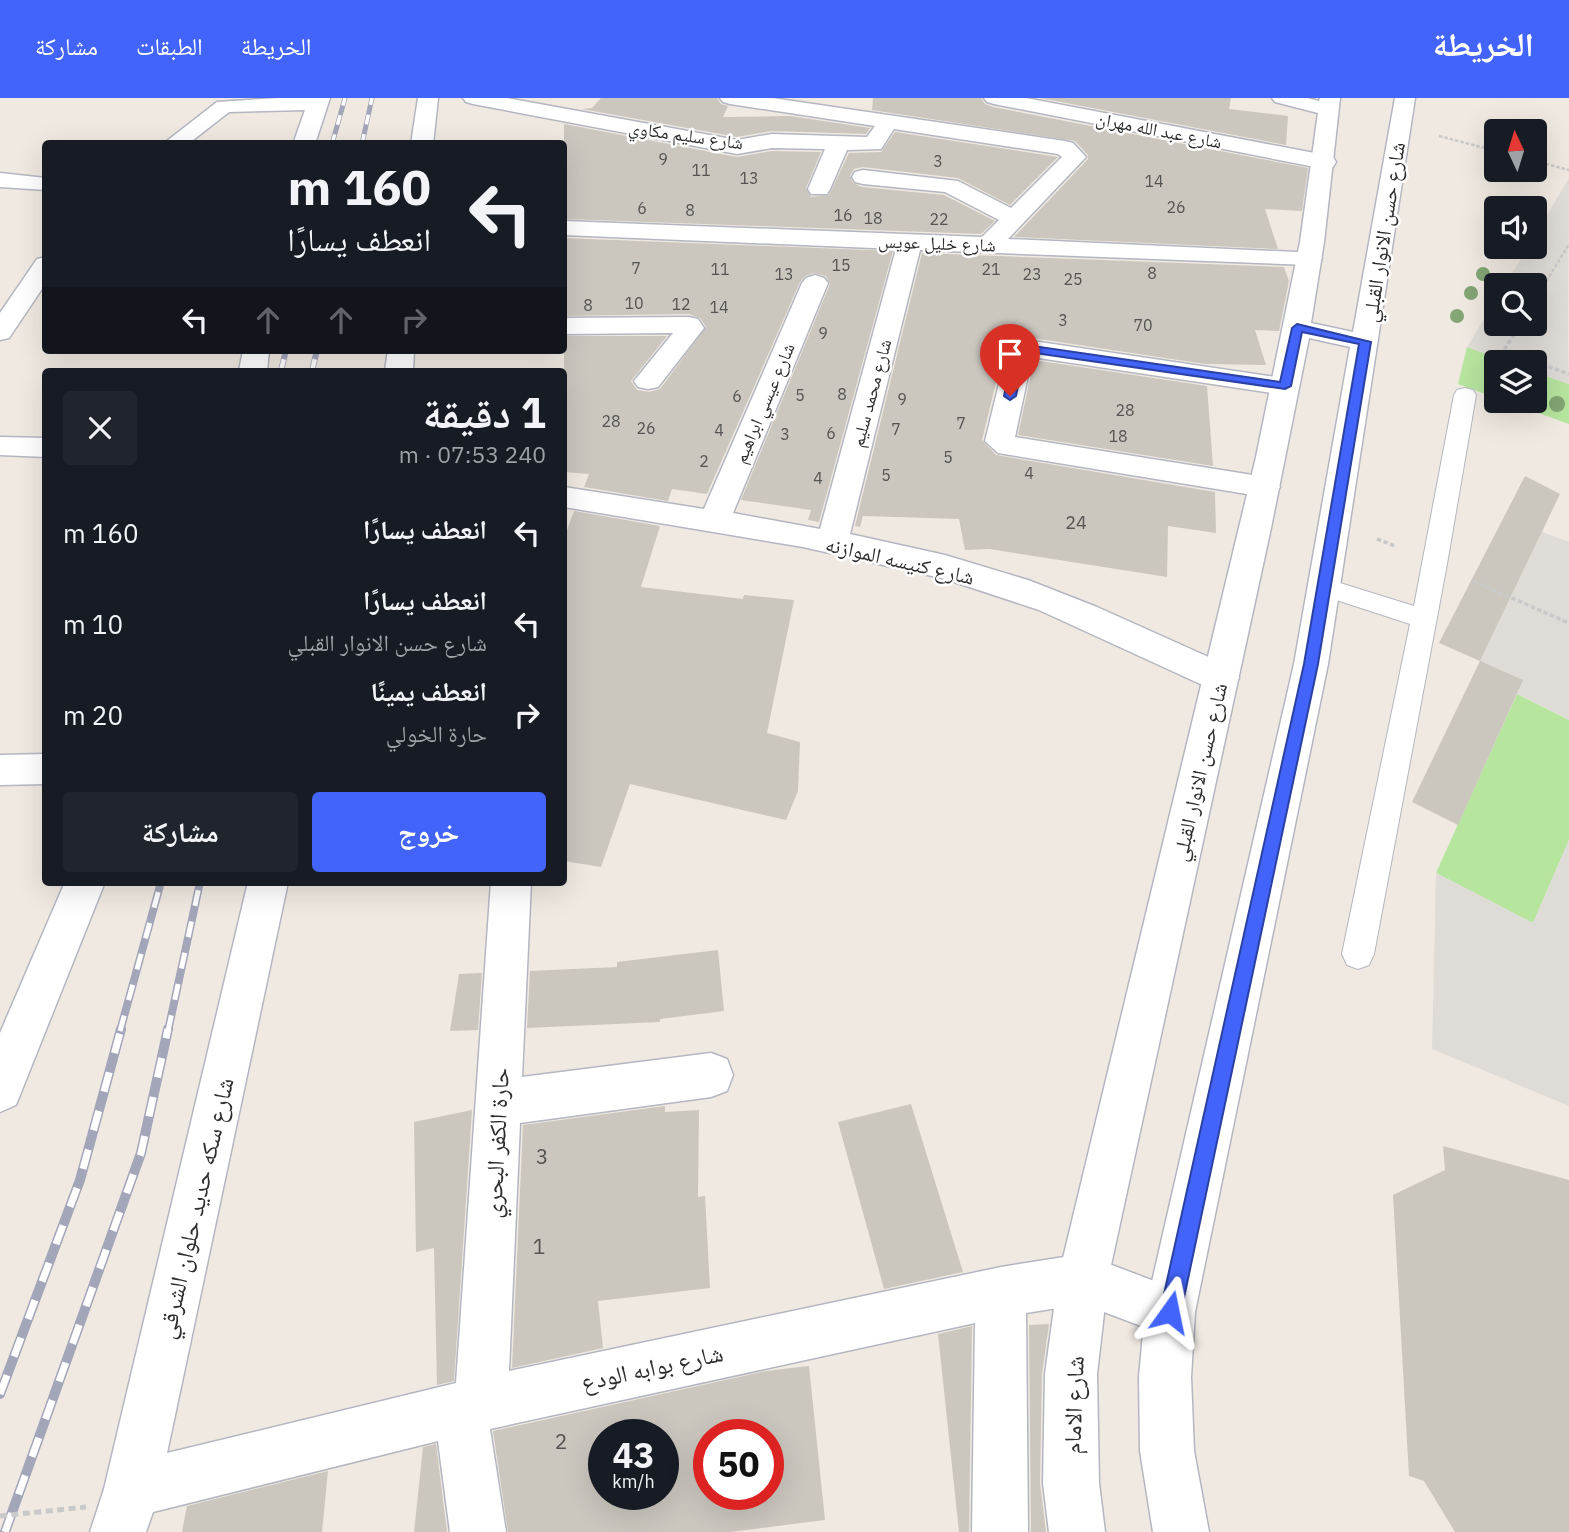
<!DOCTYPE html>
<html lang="ar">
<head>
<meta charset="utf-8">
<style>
	:root { --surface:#171b24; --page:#20242c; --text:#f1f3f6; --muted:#9ea1a6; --accent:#4264fb }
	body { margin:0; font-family:"IBM Plex Sans","Noto Naskh Arabic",sans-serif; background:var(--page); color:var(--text); direction:rtl; height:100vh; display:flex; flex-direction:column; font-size:26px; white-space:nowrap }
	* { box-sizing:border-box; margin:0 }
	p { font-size:23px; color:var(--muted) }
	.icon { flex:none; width:38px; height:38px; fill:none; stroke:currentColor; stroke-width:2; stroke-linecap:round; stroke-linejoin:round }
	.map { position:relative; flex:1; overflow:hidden; direction:ltr }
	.sheet { position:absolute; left:42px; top:270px; width:525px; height:518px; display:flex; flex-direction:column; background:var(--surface); border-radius:7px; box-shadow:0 7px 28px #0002; direction:rtl }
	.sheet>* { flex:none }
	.top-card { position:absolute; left:42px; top:42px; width:525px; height:214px; border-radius:7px; box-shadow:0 7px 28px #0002; direction:rtl; background:#171b24; color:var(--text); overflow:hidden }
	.needle { width:46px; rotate:356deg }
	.tools { position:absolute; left:1484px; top:21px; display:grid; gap:14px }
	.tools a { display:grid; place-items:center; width:63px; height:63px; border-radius:7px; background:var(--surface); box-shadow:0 7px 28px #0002; font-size:35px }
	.speed { position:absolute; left:588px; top:1321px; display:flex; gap:14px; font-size:35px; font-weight:700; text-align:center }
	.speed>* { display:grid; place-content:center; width:91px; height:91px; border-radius:50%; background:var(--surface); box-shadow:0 7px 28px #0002; line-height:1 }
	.speed small { font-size:18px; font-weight:400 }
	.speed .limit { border:10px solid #d22; background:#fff; color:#111 }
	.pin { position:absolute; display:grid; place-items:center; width:60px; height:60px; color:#fff; margin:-72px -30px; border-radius:50% 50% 50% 0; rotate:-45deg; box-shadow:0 0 7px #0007 }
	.pin .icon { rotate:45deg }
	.me { position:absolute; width:77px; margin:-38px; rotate:12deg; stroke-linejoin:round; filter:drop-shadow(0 0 5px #0008) }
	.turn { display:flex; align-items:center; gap:24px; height:147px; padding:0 21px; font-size:32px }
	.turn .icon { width:91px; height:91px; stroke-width:2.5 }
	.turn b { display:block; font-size:49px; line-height:60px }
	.lanes { display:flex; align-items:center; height:66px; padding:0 21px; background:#0003; justify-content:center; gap:35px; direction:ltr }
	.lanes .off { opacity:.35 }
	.round { display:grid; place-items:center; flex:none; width:74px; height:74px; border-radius:7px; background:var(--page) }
	.head { display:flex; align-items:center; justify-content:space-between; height:119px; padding:0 21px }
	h1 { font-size:42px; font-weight:800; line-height:52px }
	.button { display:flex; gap:14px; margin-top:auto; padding:14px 21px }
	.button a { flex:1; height:80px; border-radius:7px; background:var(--accent); color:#fff; font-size:28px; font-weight:800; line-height:80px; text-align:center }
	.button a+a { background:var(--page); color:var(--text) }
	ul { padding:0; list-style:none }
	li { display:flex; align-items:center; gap:21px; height:91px; padding:0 21px }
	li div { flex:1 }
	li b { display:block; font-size:26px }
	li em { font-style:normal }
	header { display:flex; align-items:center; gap:42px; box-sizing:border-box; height:98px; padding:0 35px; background:var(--accent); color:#fff }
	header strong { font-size:33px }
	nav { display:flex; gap:38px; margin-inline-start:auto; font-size:24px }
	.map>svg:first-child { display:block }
	.green { fill:#b6e59e }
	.plaza { fill:#dfdcd8 }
	.building { fill:#cbc7bf; fill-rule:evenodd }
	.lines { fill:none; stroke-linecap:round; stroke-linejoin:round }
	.lane-casing { stroke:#b4b7c1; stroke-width:2 }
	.street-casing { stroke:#b4b7c1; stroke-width:3 }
	.secondary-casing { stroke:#b4b7c1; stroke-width:3 }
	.path-far1 { stroke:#c9c9c9; stroke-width:2.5; stroke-dasharray:3.5 2; stroke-linecap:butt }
	.path { stroke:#c9c9c9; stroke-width:3.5; stroke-dasharray:4.5 2.5; stroke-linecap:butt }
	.lane { fill:#fff; fill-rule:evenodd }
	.street { fill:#fff; fill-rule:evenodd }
	.secondary { fill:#fff; fill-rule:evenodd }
	.rail-far3-casing { stroke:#a3a6b8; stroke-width:5 }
	.rail-far2-casing { stroke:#a3a6b8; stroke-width:6 }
	.rail-far1-casing { stroke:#a3a6b8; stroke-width:8 }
	.rail-casing { stroke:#a3a6b8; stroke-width:10 }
	.rail-far3 { stroke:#fff; stroke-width:3.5; stroke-dasharray:10; stroke-linecap:butt }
	.rail-far2 { stroke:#fff; stroke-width:4.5; stroke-dasharray:12; stroke-linecap:butt }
	.rail-far1 { stroke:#fff; stroke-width:5; stroke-dasharray:16; stroke-linecap:butt }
	.rail { stroke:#fff; stroke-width:7; stroke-dasharray:20; stroke-linecap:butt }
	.path-bridge { stroke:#c9c9c9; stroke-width:5; stroke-dasharray:7 4.5; stroke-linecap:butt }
	.tree { fill:#84a574 }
	.route { fill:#4264fb; stroke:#2b41a3; stroke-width:2 }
	.labels { text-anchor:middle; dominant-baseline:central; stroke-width:5; stroke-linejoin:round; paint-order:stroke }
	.far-number-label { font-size:16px; fill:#555452 }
	.far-street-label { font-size:18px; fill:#2e2e2e; stroke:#fff }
	.number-label { font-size:18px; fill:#555452 }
	.street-label { font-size:21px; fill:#2e2e2e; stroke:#fff }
	.near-number-label { font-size:21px; fill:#555452 }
	.near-street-label { font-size:24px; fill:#2e2e2e; stroke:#fff }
</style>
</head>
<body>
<header>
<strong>الخريطة</strong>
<nav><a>الخريطة</a><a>الطبقات</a><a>مشاركة</a></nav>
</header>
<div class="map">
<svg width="1569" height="1434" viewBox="0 0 1569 1434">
	<rect width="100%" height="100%" fill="#efe9e1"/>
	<g class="green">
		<path d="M 1467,249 L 1509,264 L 1496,264 L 1496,300 L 1458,286 Z"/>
		<path d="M 1535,274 L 1569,286 L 1569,326 L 1505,303 L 1535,303 Z"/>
		<path d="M 1517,596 L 1569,622 L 1569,742 L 1533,825 L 1436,775 Z"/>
	</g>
	<g class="plaza">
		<path d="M 1569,80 L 1568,244 L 1569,286 L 1535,274 L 1535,264 L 1509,264 L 1467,249 L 1496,201 L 1496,226 L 1535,226 L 1535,187 L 1505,187 L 1528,149 L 1535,149 L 1535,137 Z"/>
		<path d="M 1542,434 L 1569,444 L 1569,622 L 1517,596 L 1480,563 Z"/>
		<path d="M 1569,742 L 1569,1008 L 1432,951 L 1436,775 L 1533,825 Z"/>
	</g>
	<g class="building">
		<path d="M 601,0 L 717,0 L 721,6 L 728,8 L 723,19 L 790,18 L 870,30 L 866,36 L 772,33 L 737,39 L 582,11 L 592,10 Z"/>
		<path d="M 873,0 L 981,0 L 985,6 L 993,9 L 1308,70 L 1302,113 L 1265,111 L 1278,151 L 1014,139 L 1088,61 L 1088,57 L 1075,43 L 872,12 Z"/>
		<path d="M 1040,0 L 1231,0 L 1229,11 L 1288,18 L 1286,47 Z"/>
		<path d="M 564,26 L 737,59 L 772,53 L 821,54 L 806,90 L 811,99 L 829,97 L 849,55 L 881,54 L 895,34 L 1058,59 L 1010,107 L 958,80 L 863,69 L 854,71 L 850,78 L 853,85 L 862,89 L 944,97 L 995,123 L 981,136 L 564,121 Z"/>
		<path d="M 564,140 L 893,153 L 819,424 L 808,422 L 811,412 L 741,402 L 830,186 L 826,178 L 814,175 L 805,178 L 800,184 L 707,396 L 672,391 L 668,403 L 584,389 L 589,376 L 564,374 L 564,238 L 667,238 L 631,283 L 637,292 L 649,294 L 660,291 L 706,229 L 700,220 L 689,216 L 564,218 Z"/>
		<path d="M 922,155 L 1284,169 L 1289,183 L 1279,233 L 1255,232 L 1266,267 L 1205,266 L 1026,239 L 1009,244 L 1004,252 L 982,342 L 996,357 L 1215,394 L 1216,435 L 1168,428 L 1167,479 L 989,451 L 965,452 L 959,421 L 863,418 L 860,429 L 855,428 Z"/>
		<path d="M 1034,262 L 1207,288 L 1213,368 L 1018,337 Z"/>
		<path d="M 1525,378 L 1560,396 L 1480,563 L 1439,545 Z"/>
		<path d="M 574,413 L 660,428 L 641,489 L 743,501 L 744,497 L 794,502 L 767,635 L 800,644 L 798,693 L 786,722 L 630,686 L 601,769 L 564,763 L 564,440 Z"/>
		<path d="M 1480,563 L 1523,582 L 1458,727 L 1412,704 Z"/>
		<path d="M 718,852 L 724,913 L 660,921 L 660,924 L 527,930 L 530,873 L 617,869 L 617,864 Z"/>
		<path d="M 482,875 L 478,932 L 450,933 L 459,876 Z"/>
		<path d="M 911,1006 L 963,1174 L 884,1191 L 838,1024 Z"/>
		<path d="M 665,1008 L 665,1014 L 699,1012 L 698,1099 L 705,1098 L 710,1190 L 598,1203 L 603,1250 L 512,1270 L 523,1027 Z"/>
		<path d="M 472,1012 L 454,1283 L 437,1287 L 434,1150 L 416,1154 L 414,1024 Z"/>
		<path d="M 1443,1048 L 1569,1082 L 1569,1434 L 1455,1434 L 1424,1383 L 1409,1378 L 1393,1097 L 1445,1072 Z"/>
		<path d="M 1049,1226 L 1042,1276 L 1040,1385 L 1046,1434 L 1031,1434 L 1029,1227 Z"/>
		<path d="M 972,1228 L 969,1434 L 959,1434 L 938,1236 Z"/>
		<path d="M 809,1268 L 825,1422 L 730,1434 L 508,1434 L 493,1333 L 766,1273 ZM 604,1337 L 663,1337 L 663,1396 L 604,1396 ZM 709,1337 L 768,1337 L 768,1396 L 709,1396 Z"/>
		<path d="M 436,1346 L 447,1434 L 414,1434 L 423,1349 Z"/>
		<path d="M 328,1373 L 322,1434 L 182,1434 L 187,1408 Z"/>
	</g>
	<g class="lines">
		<defs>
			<path id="lane" d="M 1465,290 L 1473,292 L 1476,297 L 1447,466 L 1374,856 L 1369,867 L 1358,871 L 1347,867 L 1342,856 L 1410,526 L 1315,495 L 1311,489 L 1315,483 L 1324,480 L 1414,508 L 1454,297 L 1457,292 Z"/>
			<g id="street">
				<path d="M 279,0 L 330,0 L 315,46 L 293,46 L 305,12 L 229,14 L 188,46 L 163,46 L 217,4 Z"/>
				<path d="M 418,0 L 438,0 L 433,46 L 411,46 Z"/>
				<path d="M 463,0 L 507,0 L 737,42 L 772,36 L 867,39 L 875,28 L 730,6 L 723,4 L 720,0 L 772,0 L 1065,43 L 1073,45 L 1086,59 L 1008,141 L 1319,155 L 1322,160 L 1319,165 L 1310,167 L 920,152 L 850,436 L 945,457 L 1028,482 L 1097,509 L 1233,570 L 1239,580 L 1233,590 L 1221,594 L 1209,590 L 1039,512 L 945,481 L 803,449 L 564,409 L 564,389 L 704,411 L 802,185 L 806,180 L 815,177 L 824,180 L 828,185 L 733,415 L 820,431 L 896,151 L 564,137 L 564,123 L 982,139 L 999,122 L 945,94 L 863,86 L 855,84 L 852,79 L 855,74 L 863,72 L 958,83 L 1011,110 L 1062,59 L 1058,56 L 894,31 L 881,51 L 847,52 L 830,91 L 827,96 L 811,96 L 808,91 L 825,51 L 772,50 L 737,56 L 473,6 L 466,4 Z"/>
				<path d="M 984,0 L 1026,0 L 1325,57 L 1333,59 L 1336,64 L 1333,69 L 1325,71 L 994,6 L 987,4 Z"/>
				<path d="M 0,75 L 46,80 L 46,92 L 0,89 Z"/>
				<path d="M 46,159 L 46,185 L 9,240 L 0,242 L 0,215 L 37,161 Z"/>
				<path d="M 689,219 L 698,221 L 704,230 L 658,289 L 648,291 L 638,289 L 634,283 L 673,235 L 564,236 L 564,220 Z"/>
				<path d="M 1026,242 L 1295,282 L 1299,288 L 1295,294 L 1285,297 L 1032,259 L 1015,339 L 1265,379 L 1276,382 L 1280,389 L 1276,396 L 1265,399 L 998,355 L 985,343 L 1007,253 L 1010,247 Z"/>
				<path d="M 243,252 L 269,252 L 267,273 L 239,273 Z"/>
				<path d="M 388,252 L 414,252 L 413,273 L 385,273 Z"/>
				<path d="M 0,339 L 46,340 L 46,359 L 0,357 Z"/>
				<path d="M 46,656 L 46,686 L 0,687 L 0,657 Z"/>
				<path d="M 65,784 L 105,784 L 16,1007 L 0,1014 L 0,935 Z"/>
				<path d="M 248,784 L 288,784 L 167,1355 L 456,1285 L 491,784 L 531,784 L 522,979 L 711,955 L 727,961 L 733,977 L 727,993 L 711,999 L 520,1025 L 509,1273 L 1001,1169 L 1083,1156 L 1188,1196 L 1195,1214 L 1188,1232 L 1170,1239 L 1083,1206 L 1026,1215 L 1028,1434 L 972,1434 L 975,1225 L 490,1331 L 506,1434 L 450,1434 L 438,1343 L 153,1414 L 146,1434 L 90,1434 L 104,1391 Z"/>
			</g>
			<path id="secondary" d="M 1272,0 L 1307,0 L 1319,3 L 1320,0 L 1340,0 L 1324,144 L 1311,225 L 1353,234 L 1395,0 L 1415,0 L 1328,566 L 1195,1214 L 1191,1279 L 1194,1353 L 1209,1434 L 1153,1434 L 1140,1353 L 1139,1279 L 1145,1214 L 1294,566 L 1350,249 L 1309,240 L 1271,430 L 1108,1181 L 1097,1276 L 1099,1385 L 1105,1434 L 1049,1434 L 1043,1385 L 1045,1276 L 1058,1181 L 1256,359 L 1300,144 L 1318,15 L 1275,4 Z"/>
		</defs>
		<use href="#lane" class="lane-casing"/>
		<use href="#street" class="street-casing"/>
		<use href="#secondary" class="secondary-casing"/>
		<g class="path-far1">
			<path d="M 1439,38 L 1496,53"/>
			<path d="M 1535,63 L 1569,72"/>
			<path d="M 1535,202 L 1569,146"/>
			<path d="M 1513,238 L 1520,226"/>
		</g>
		<g class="path">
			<path d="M 1514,236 L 1503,254 L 1534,264"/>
			<path d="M 1535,264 L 1569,276"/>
			<path d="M 1377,441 L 1395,448"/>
			<path d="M 1473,483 L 1569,525"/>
		</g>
		<use href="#lane" class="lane"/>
		<use href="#street" class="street"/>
		<use href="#secondary" class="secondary"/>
		<defs>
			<g id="rail-far3">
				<path d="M 332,46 L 345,0"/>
				<path d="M 362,46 L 372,0"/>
			</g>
			<g id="rail-far2">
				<path d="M 281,273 L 286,252"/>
				<path d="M 312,273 L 317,252"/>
			</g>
			<g id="rail-far1">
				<path d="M 120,933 L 161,784"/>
				<path d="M 168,933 L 200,784"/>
			</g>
			<g id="rail">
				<path d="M 0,1296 L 80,1082 L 121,931"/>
				<path d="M 5,1434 L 141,1055 L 168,931"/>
			</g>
		</defs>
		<use href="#rail-far3" class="rail-far3-casing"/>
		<use href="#rail-far2" class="rail-far2-casing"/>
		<use href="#rail-far1" class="rail-far1-casing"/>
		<use href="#rail" class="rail-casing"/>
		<use href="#rail-far3" class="rail-far3"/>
		<use href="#rail-far2" class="rail-far2"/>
		<use href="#rail-far1" class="rail-far1"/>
		<use href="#rail" class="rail"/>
		<path class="path-bridge" d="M 0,1418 L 86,1409"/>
	</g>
	<g class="tree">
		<circle cx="1483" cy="176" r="7"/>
		<circle cx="1471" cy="195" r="7"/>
		<circle cx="1457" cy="218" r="7"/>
		<circle cx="1557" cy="306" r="8"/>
	</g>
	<path class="route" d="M 1297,226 L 1371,244 L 1318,566 L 1181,1214 L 1178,1222 L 1170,1225 L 1163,1222 L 1160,1214 L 1304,566 L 1359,246 L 1302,234 L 1291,288 L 1285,291 L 1028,254 L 1025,255 L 1016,298 L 1010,302 L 1004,298 L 1014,253 L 1026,247 L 1280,284 L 1292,230 Z"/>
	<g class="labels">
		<g class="far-number-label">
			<text x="663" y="61">9</text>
			<text x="938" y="63">3</text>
			<text x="701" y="72">11</text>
			<text x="749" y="80">13</text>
			<text x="1154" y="83">14</text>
			<text x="1176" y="109">26</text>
			<text x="642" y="110">6</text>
			<text x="690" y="112">8</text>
			<text x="843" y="117">16</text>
			<text x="873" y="120">18</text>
			<text x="939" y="121">22</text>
			<text x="841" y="167">15</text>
			<text x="636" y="170">7</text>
			<text x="720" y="171">11</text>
			<text x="991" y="171">21</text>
			<text x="1152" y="175">8</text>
			<text x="784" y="176">13</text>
			<text x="1032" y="176">23</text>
			<text x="1073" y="181">25</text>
			<text x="634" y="205">10</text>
			<text x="681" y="206">12</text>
			<text x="588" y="207">8</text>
			<text x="719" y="209">14</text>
			<text x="1063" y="222">3</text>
			<text x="1143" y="227">70</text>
			<text x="823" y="235">9</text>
			<text x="842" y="296">8</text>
			<text x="800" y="297">5</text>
			<text x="737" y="298">6</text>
			<text x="902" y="301">9</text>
			<text x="1125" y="312">28</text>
			<text x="611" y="323">28</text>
			<text x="961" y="325">7</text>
			<text x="646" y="330">26</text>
			<text x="896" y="331">7</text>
			<text x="719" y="332">4</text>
			<text x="831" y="335">6</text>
			<text x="785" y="336">3</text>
			<text x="1118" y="338">18</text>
			<text x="948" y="359">5</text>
			<text x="704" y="363">2</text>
			<text x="1029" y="375">4</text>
			<text x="886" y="377">5</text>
			<text x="818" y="380">4</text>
		</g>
		<g class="far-street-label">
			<text transform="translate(1159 32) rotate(11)">شارع عبد الله مهران</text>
			<text transform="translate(686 37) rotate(8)">شارع سليم مكاوي</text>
			<text transform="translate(937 145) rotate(2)">شارع خليل عويس</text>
			<text transform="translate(871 295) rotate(-75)">شارع محمد سليم</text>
			<text transform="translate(764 305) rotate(-67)">شارع عيسي ابراهيم</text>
		</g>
		<g class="number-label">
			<text x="1076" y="424">24</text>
		</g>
		<g class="street-label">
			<text transform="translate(1383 134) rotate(-81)">شارع حسن الانوار القبلي</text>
			<text transform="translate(900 462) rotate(13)">شارع كنيسه الموازنه</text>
			<text transform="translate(1199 674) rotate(-77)">شارع حسن الانوار القبلي</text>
		</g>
		<g class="near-number-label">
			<text x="542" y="1058">3</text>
			<text x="539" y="1148">1</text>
			<text x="561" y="1343">2</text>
		</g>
		<g class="near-street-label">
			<text transform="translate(496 1045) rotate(-87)">حارة الكفر البحري</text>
			<text transform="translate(195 1110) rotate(-77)">شارع سكه حديد حلوان الشرقي</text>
			<text transform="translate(652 1269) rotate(-12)">شارع بوابه الودع</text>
			<text transform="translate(1073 1307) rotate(-88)">شارع الامام</text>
		</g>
	</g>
</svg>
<div class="tools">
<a><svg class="needle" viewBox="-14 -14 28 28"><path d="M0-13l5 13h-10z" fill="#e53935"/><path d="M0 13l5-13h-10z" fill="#9ea1a6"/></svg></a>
<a><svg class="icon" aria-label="sound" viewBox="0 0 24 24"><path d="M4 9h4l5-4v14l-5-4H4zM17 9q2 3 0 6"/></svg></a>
<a><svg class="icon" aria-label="search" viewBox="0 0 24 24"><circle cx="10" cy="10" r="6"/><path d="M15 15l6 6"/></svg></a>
<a><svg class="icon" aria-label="layers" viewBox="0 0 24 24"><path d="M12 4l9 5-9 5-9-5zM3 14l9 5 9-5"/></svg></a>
</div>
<div class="speed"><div>43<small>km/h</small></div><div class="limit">50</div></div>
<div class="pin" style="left:1010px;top:298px;background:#d93025"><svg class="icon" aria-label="arrive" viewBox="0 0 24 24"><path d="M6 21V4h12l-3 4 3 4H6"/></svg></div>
<svg class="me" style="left:1170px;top:1214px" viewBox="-20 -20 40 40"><path d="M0-17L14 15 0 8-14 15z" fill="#4264fb" stroke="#fff" stroke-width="4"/></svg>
<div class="top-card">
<div class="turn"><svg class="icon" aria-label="left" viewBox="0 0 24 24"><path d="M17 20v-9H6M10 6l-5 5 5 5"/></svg><div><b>160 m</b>انعطف يسارًا</div></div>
<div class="lanes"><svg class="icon" aria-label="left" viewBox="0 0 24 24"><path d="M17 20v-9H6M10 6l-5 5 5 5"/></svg><svg class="icon off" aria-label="ahead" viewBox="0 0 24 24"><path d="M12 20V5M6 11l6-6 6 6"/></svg><svg class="icon off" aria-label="ahead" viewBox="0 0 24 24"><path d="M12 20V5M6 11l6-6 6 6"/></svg><svg class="icon off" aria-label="right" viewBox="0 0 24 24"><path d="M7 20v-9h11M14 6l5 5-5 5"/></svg></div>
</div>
<section class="sheet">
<div class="head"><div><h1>1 دقيقة</h1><p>240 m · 07:53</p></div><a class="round"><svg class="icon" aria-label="close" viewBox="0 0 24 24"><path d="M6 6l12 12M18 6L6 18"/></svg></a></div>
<ul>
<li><svg class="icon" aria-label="left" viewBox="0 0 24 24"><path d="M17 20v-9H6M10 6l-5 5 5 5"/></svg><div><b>انعطف يسارًا</b></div><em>160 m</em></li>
<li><svg class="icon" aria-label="left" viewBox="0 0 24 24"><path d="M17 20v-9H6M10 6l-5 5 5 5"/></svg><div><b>انعطف يسارًا</b><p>شارع حسن الانوار القبلي</p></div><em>10 m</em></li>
<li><svg class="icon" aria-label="right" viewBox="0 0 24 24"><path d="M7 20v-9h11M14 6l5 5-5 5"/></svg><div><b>انعطف يمينًا</b><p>حارة الخولي</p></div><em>20 m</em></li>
</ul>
<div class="button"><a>خروج</a><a>مشاركة</a></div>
</section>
</div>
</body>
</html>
